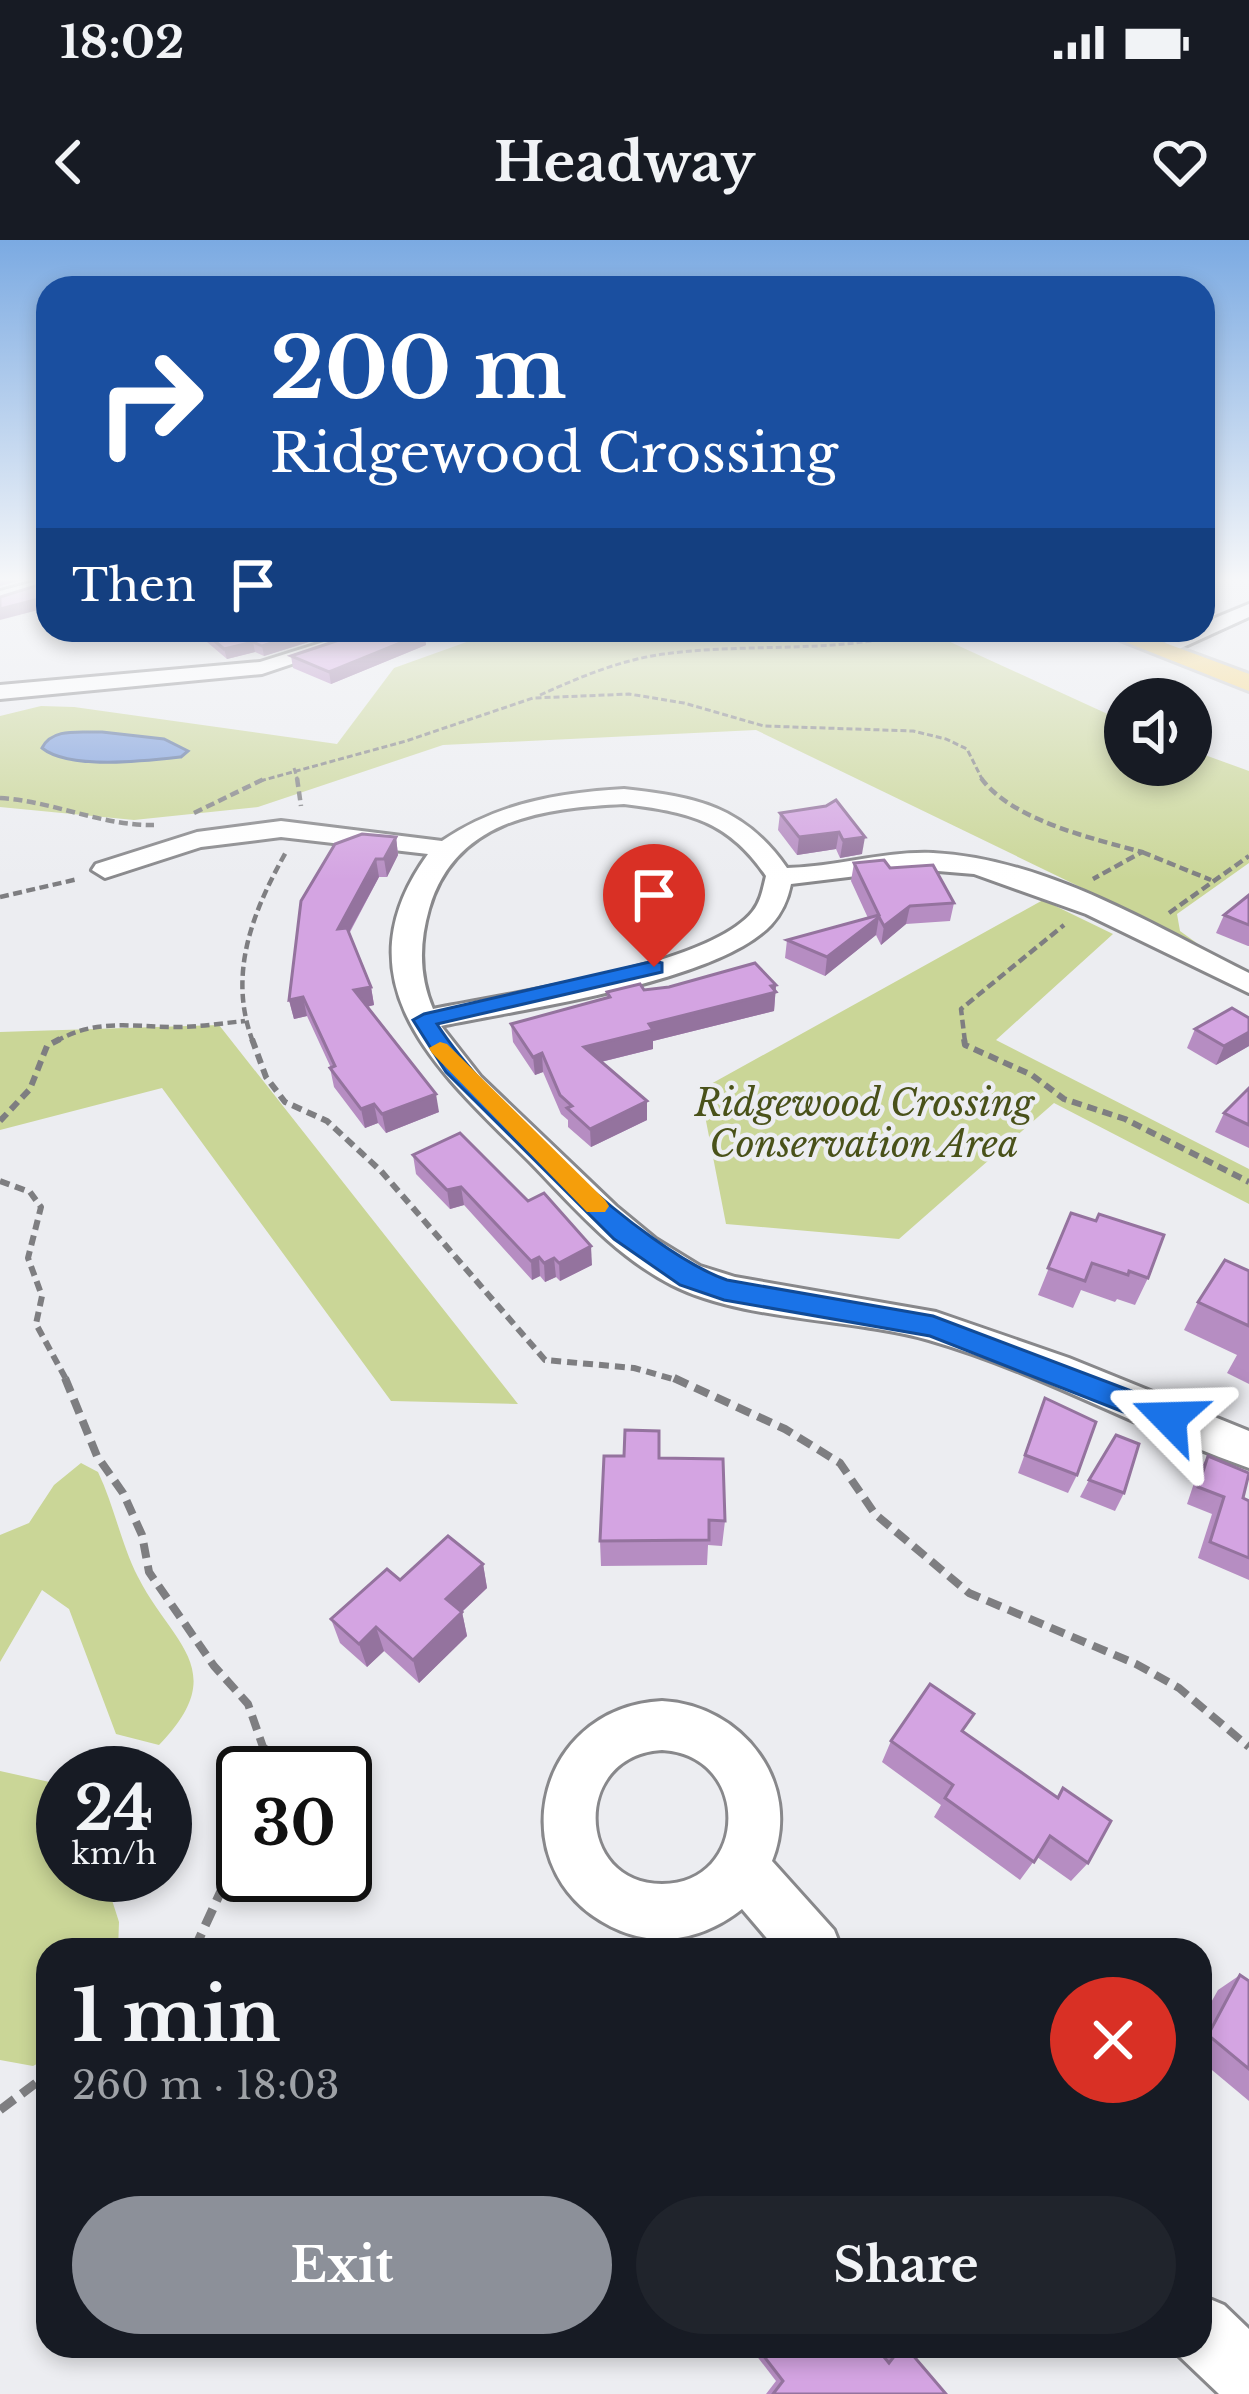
<!DOCTYPE html>
<html lang="en">
<head>
<meta charset="utf-8">
<style>
	:root { --surface:#171b24; --page:#20242c; --text:#f1f3f6; --muted:#9ea1a6; --accent:#8c9099 }
	body { margin:0; font-family:"Libre Baskerville",serif; background:var(--page); color:var(--text); height:100vh; display:flex; flex-direction:column; font-size:45px; white-space:nowrap }
	* { box-sizing:border-box; margin:0 }
	p { font-size:39px; color:var(--muted) }
	.icon { flex:none; width:66px; height:66px; fill:none; stroke:currentColor; stroke-width:2; stroke-linecap:round; stroke-linejoin:round }
	.map { position:relative; flex:1; overflow:hidden }
	.sheet { position:absolute; left:36px; top:1698px; width:1176px; height:420px; display:flex; flex-direction:column; background:var(--surface); border-radius:36px; box-shadow:0 6px 18px #0003 }
	.sheet>* { flex:none }
	.hud { position:absolute; left:36px; top:36px; width:1179px; height:366px; border-radius:36px; box-shadow:0 6px 18px #0003; background:#1a4fa0; color:#fff; overflow:hidden }
	.fabs { position:absolute; left:1104px; top:438px; display:grid; gap:24px }
	.fabs a { display:grid; place-items:center; width:108px; height:108px; border-radius:50%; background:var(--surface); box-shadow:0 6px 18px #0003; font-size:60px }
	.speed { position:absolute; left:36px; top:1506px; display:flex; gap:24px; font-size:60px; font-weight:700; text-align:center }
	.speed>* { display:grid; place-content:center; width:156px; height:156px; border-radius:50%; background:var(--surface); box-shadow:0 6px 18px #0003; line-height:1 }
	.speed small { font-size:30px; font-weight:400 }
	.speed .limit { border:6px solid #111; border-radius:18px; background:#fff; color:#111 }
	.pin { position:absolute; display:grid; place-items:center; width:102px; height:102px; color:#fff; margin:-123px -51px; border-radius:50% 50% 50% 0; rotate:-45deg; box-shadow:0 0 12px #0007 }
	.pin .icon { rotate:45deg }
	.me { position:absolute; width:132px; margin:-66px; rotate:292deg; stroke-linejoin:round; filter:drop-shadow(0 0 9px #0008) }
	.turn { display:flex; align-items:center; gap:42px; height:252px; padding:0 36px; font-size:54px }
	.turn .icon { width:156px; height:156px; stroke-width:2.5 }
	.turn b { display:block; font-size:84px; line-height:102px }
	.then { display:flex; align-items:center; height:114px; padding:0 36px; background:#0003; gap:24px; font-size:45px }
	.round { display:grid; place-items:center; flex:none; width:126px; height:126px; border-radius:63px; background:var(--page) }
	.overview { display:flex; align-items:center; justify-content:space-between; height:204px; padding:0 36px }
	h1 { font-size:72px; font-weight:700; line-height:90px }
	.cta { display:flex; gap:24px; margin-top:auto; padding:24px 36px }
	.cta a { flex:1; height:138px; border-radius:72px; background:var(--accent); color:#fff; font-size:48px; font-weight:700; line-height:138px; text-align:center }
	.cta a+a { background:var(--page); color:var(--text) }
	.status { display:flex; justify-content:space-between; align-items:center; height:84px; padding:0 60px; background:var(--surface); direction:ltr }
	.status svg { height:33px; fill:currentColor }
	header { display:flex; justify-content:space-between; align-items:center; height:156px; padding:0 36px; background:var(--surface); font-size:54px; font-weight:700 }
	.map>svg:first-child { display:block }
	.green { fill:#cad697 }
	.water { fill:#799bda; stroke:#5a729e; stroke-width:3 }
	.lines { fill:none; stroke-linecap:round; stroke-linejoin:round }
	.minor-casing { stroke:#88888b; stroke-width:6 }
	.major-casing { stroke:#cbcbcb; stroke-width:6 }
	.path-far4 { stroke:#7e7e81; stroke-width:3; stroke-dasharray:6 3; stroke-linecap:butt }
	.path-far3 { stroke:#7e7e81; stroke-width:4.5; stroke-dasharray:9 4.5; stroke-linecap:butt }
	.path-far2 { stroke:#7e7e81; stroke-width:6; stroke-dasharray:10 6; stroke-linecap:butt }
	.path-far1 { stroke:#7e7e81; stroke-width:8; stroke-dasharray:15 8; stroke-linecap:butt }
	.path { stroke:#7e7e81; stroke-width:9; stroke-dasharray:18 9; stroke-linecap:butt }
	.minor { fill:#fff; fill-rule:evenodd }
	.major { fill:#f8d77f; fill-rule:evenodd }
	.wall { fill:#b68dc2 }
	.shaded-wall { fill:#94739e }
	.building { fill:#d4a4e2; stroke:#94739e; stroke-width:3 }
	.route { fill:#1a73e8; stroke:#114b97; stroke-width:3 }
	.slow { fill:#f59e0b }
	.labels { text-anchor:middle; dominant-baseline:central; stroke-width:9; stroke-linejoin:round; paint-order:stroke }
	.park-label { font-size:36px; font-style:italic; fill:#495119; stroke:#ecedf1 }
</style>
</head>
<body>
<div class="status"><b>18:02</b><svg viewBox="0 0 49 12"><path d="M0 12V9h3v3zM5 12V6h3v6zM10 12V3h3v9zM15 12V0h3v12zM26 1h20v11H26zM47 4h2v5h-2z"/></svg></div>
<header><svg class="icon" aria-label="back" viewBox="0 0 24 24"><path d="M15 5l-7 7 7 7"/></svg>Headway<svg class="icon" aria-label="heart" viewBox="0 0 24 24"><path d="M12 20l-8-8c-3-5 5-10 8-4 3-6 11-1 8 4z"/></svg></header>
<div class="map">
<svg width="1249" height="2154" viewBox="0 0 1249 2154">
	<rect width="100%" height="100%" fill="#ecedf1"/>
	<g class="green">
		<path d="M 500,390 L 924,390 L 1125,482 L 1125,525 L 1191,525 L 1191,510 L 1249,531 L 1249,623 L 1177,674 L 1180,691 L 1198,704 L 756,490 L 443,505 L 258,567 L 134,580 L 0,567 L 0,476 L 41,466 L 74,467 L 337,504 L 394,428 Z"/>
		<path d="M 1043,660 L 1113,694 L 996,800 L 1249,929 L 1249,964 L 1054,863 L 899,999 L 726,984 L 700,850 Z"/>
		<path d="M 219,785 L 518,1164 L 391,1161 L 162,848 L 0,890 L 0,792 Z"/>
		<path d="M 81,1223 L 98,1232 C 114,1265 121,1304 138,1337 C 172,1404 232,1430 159,1505 L 116,1494 L 69,1369 L 42,1350 L 0,1422 L 0,1295 L 29,1283 L 54,1245 Z"/>
		<path d="M 0,1531 L 63,1545 L 63,1635 L 104,1635 L 119,1682 L 118,1710 L 48,1710 L 48,1818 L 33,1826 L 0,1820 Z"/>
	</g>
	<path class="water" d="M 102,492 L 164,499 L 188,511 L 181,517 C 146,521 69,530 42,508 C 52,487 81,493 102,492 Z"/>
	<g class="lines">
		<defs>
			<g id="minor">
				<path d="M 48,338 L 48,349 L 0,363 L 0,351 Z"/>
				<path d="M 1249,364 L 1249,377 L 1168,414 L 1151,410 L 1189,390 L 1203,390 L 1203,383 Z"/>
				<path d="M 362,390 L 393,390 L 262,434 L 0,459 L 0,445 L 260,422 Z"/>
				<path d="M 624,549 C 696,557 744,566 787,628 C 836,627 884,611 933,613 C 1046,619 1150,684 1249,733 L 1249,753 L 1086,674 L 974,634 L 914,629 L 791,644 C 788,659 782,673 771,685 C 716,743 521,769 441,786 L 481,837 L 616,966 L 656,999 L 700,1026 L 735,1037 L 936,1072 L 1069,1118 L 1249,1191 L 1249,1228 C 1140,1190 1040,1132 929,1100 C 850,1078 743,1081 672,1045 C 615,1016 573,966 529,921 C 442,834 334,744 428,614 L 281,597 L 201,607 L 105,638 L 92,630 L 96,624 L 197,592 L 281,581 L 442,601 C 498,563 558,553 624,549 ZM 624,564 C 688,572 728,580 766,636 C 763,648 761,661 753,671 C 709,727 505,754 433,769 C 419,736 419,704 429,669 C 455,579 543,568 624,564 Z"/>
				<path d="M 662,1461 C 742,1465 803,1543 772,1621 L 834,1690 L 842,1710 L 777,1710 L 742,1669 C 707,1697 663,1708 621,1691 C 498,1641 529,1468 662,1461 ZM 662,1510 C 752,1515 749,1644 662,1644 C 575,1644 572,1515 662,1510 Z"/>
				<path d="M 1200,2055 L 1224,2065 L 1249,2089 L 1249,2154 L 1219,2154 L 1176,2113 L 1174,2106 L 1200,2106 Z"/>
			</g>
			<path id="major" d="M 1095,390 L 1130,390 L 1249,434 L 1249,451 Z"/>
		</defs>
		<use href="#minor" class="minor-casing"/>
		<use href="#major" class="major-casing"/>
		<g class="path-far4">
			<path d="M 540,455 C 580,437 620,420 664,414 C 751,402 837,415 923,390"/>
			<path d="M 294,528 L 298,541"/>
			<path d="M 260,541 L 406,501 L 533,458 L 629,454 L 684,463 L 764,486 L 913,491 L 946,499 L 967,509 L 983,541"/>
		</g>
		<g class="path-far3">
			<path d="M 297,538 L 301,566"/>
			<path d="M 981,538 C 1011,580 1094,599 1142,612 L 1093,639"/>
			<path d="M 0,558 C 53,561 101,586 154,585"/>
			<path d="M 194,573 L 266,538"/>
			<path d="M 1142,612 L 1211,640"/>
			<path d="M 0,657 L 78,639"/>
			<path d="M 1169,673 L 1249,616"/>
			<path d="M 55,802 C 95,778 132,787 177,787 C 200,787 223,783 245,781"/>
			<path d="M 253,802 C 227,734 253,671 286,612"/>
			<path d="M 965,802 L 961,769 L 1064,685"/>
		</g>
		<g class="path-far2">
			<path d="M 252,799 L 266,837 L 285,862 L 327,881 L 381,931 L 545,1120 L 634,1128 L 680,1141"/>
			<path d="M 964,799 L 965,805 L 1032,835 L 1064,859 L 1125,879 L 1249,942"/>
			<path d="M 0,881 L 30,849 L 47,806 L 60,799"/>
			<path d="M 0,941 L 30,952 L 41,967 L 28,1018 L 42,1056 L 36,1084 L 67,1141"/>
		</g>
		<g class="path-far1">
			<path d="M 65,1138 L 97,1216 L 123,1253 L 142,1295 L 149,1332 L 214,1426 L 248,1464 L 263,1507 L 280,1521 L 282,1533"/>
			<path d="M 674,1138 L 785,1189 L 840,1223 L 875,1274 L 969,1353 L 1136,1424 L 1179,1448 L 1249,1507"/>
		</g>
		<g class="path">
			<path d="M 194,1710 L 243,1603"/>
			<path d="M 0,1870 L 48,1834"/>
		</g>
		<use href="#minor" class="minor"/>
		<use href="#major" class="major"/>
	</g>
	<g class="wall">
		<path d="M 163,390 L 347,390 L 264,416 L 255,412 L 227,419 L 194,391 Z"/>
		<path d="M 426,405 L 331,444 L 293,428 L 291,416 Z"/>
		<path d="M 826,566 L 862,614 L 840,618 L 836,609 L 797,615 L 778,590 L 780,573 Z"/>
		<path d="M 396,597 L 398,615 L 387,637 L 379,637 L 349,694 L 371,747 L 374,765 L 367,767 L 439,872 L 386,893 L 378,883 L 365,888 L 334,847 L 330,828 L 331,828 L 307,776 L 294,779 L 289,760 L 335,604 Z"/>
		<path d="M 854,623 L 890,628 L 954,663 L 950,681 L 906,684 L 881,705 L 876,695 L 825,736 L 785,718 L 787,700 L 868,678 L 851,641 Z"/>
		<path d="M 1249,655 L 1249,706 L 1248,706 L 1216,693 L 1224,675 Z"/>
		<path d="M 776,745 L 774,771 L 653,801 L 653,809 L 601,822 L 647,880 L 591,907 L 568,887 L 568,880 L 561,874 L 543,832 L 535,835 L 513,802 L 511,784 L 607,758 L 607,752 Z"/>
		<path d="M 1249,778 L 1249,806 L 1216,825 L 1187,808 L 1195,789 Z"/>
		<path d="M 1249,848 L 1249,908 L 1215,892 L 1224,873 Z"/>
		<path d="M 413,915 L 592,1025 L 560,1041 L 556,1037 L 545,1042 L 540,1036 L 532,1040 L 464,965 L 450,969 L 416,934 Z"/>
		<path d="M 1071,973 L 1148,1038 L 1135,1065 L 1117,1059 L 1115,1062 L 1081,1050 L 1073,1068 L 1038,1055 Z"/>
		<path d="M 1249,1031 L 1249,1144 L 1227,1133 L 1237,1115 L 1184,1090 L 1198,1062 Z"/>
		<path d="M 1045,1158 L 1077,1235 L 1068,1253 L 1018,1233 Z"/>
		<path d="M 1208,1216 L 1243,1258 L 1249,1261 L 1249,1340 L 1198,1318 L 1212,1274 L 1187,1264 L 1197,1234 Z"/>
		<path d="M 659,1218 L 725,1281 L 722,1306 L 708,1305 L 707,1325 L 601,1326 L 600,1301 Z"/>
		<path d="M 1089,1240 L 1124,1253 L 1115,1271 L 1080,1257 Z"/>
		<path d="M 483,1324 L 487,1348 L 462,1372 L 467,1396 L 419,1443 L 384,1411 L 367,1427 L 340,1403 L 331,1379 L 400,1340 Z"/>
		<path d="M 964,1492 L 1057,1557 L 1063,1548 L 1088,1623 L 1071,1641 L 1037,1617 L 1020,1640 L 934,1577 L 941,1565 L 882,1522 L 891,1501 Z"/>
		<path d="M 1240,1735 L 1249,1741 L 1249,1861 L 1200,1820 L 1200,1782 L 1218,1750 Z"/>
		<path d="M 749,2106 L 875,2106 L 883,2116 L 891,2106 L 905,2106 L 946,2154 L 766,2154 L 776,2141 Z"/>
	</g>
	<g class="shaded-wall">
		<path d="M 0,338 L 30,338 L 0,346 Z"/>
		<path d="M 42,358 L 46,368 L 0,380 L 0,369 Z"/>
		<path d="M 309,390 L 347,390 L 264,416 L 262,406 Z"/>
		<path d="M 425,393 L 426,405 L 331,444 L 329,432 Z"/>
		<path d="M 253,402 L 255,412 L 227,419 L 224,409 Z"/>
		<path d="M 839,592 L 836,609 L 797,615 L 799,597 Z"/>
		<path d="M 396,597 L 398,615 L 387,637 L 384,619 Z"/>
		<path d="M 865,597 L 862,614 L 840,618 L 843,600 Z"/>
		<path d="M 376,619 L 379,637 L 341,707 L 338,689 Z"/>
		<path d="M 910,666 L 906,684 L 881,705 L 884,686 Z"/>
		<path d="M 879,677 L 876,695 L 825,736 L 827,717 Z"/>
		<path d="M 776,745 L 774,771 L 653,801 L 653,809 L 584,826 L 584,807 L 649,784 Z"/>
		<path d="M 371,747 L 374,765 L 357,769 L 354,750 Z"/>
		<path d="M 303,757 L 307,776 L 294,779 L 289,760 Z"/>
		<path d="M 1249,792 L 1249,806 L 1216,825 L 1224,806 Z"/>
		<path d="M 542,813 L 543,832 L 535,835 L 533,817 Z"/>
		<path d="M 436,854 L 439,872 L 386,893 L 382,874 Z"/>
		<path d="M 647,861 L 647,880 L 591,907 L 590,889 Z"/>
		<path d="M 374,864 L 378,883 L 365,888 L 361,869 Z"/>
		<path d="M 461,947 L 464,965 L 450,969 L 447,950 Z"/>
		<path d="M 591,1006 L 592,1025 L 560,1041 L 559,1023 Z"/>
		<path d="M 539,1017 L 540,1036 L 532,1040 L 531,1021 Z"/>
		<path d="M 554,1018 L 556,1037 L 545,1042 L 544,1023 Z"/>
		<path d="M 483,1324 L 487,1348 L 451,1382 L 446,1359 Z"/>
		<path d="M 462,1372 L 467,1396 L 419,1443 L 413,1420 Z"/>
		<path d="M 376,1387 L 384,1411 L 367,1427 L 359,1404 Z"/>
	</g>
	<g class="building">
		<path d="M 48,342 L 48,360 L 42,358 L 0,369 L 0,357 Z"/>
		<path d="M 202,390 L 313,390 L 262,406 L 253,402 L 224,409 Z"/>
		<path d="M 369,390 L 416,390 L 425,393 L 329,432 L 291,416 Z"/>
		<path d="M 836,560 L 865,597 L 843,600 L 839,592 L 799,597 L 780,573 L 826,566 Z"/>
		<path d="M 362,594 L 396,597 L 384,619 L 376,619 L 338,689 L 347,688 L 371,747 L 354,750 L 436,854 L 382,874 L 374,864 L 361,869 L 330,828 L 335,826 L 303,757 L 289,760 L 301,661 L 335,604 Z"/>
		<path d="M 884,620 L 890,628 L 933,625 L 954,663 L 910,666 L 884,686 L 879,677 L 827,717 L 787,700 L 879,675 L 854,623 Z"/>
		<path d="M 1249,655 L 1249,685 L 1224,675 Z"/>
		<path d="M 755,723 L 776,745 L 771,746 L 776,752 L 649,784 L 653,790 L 584,807 L 647,861 L 590,889 L 567,868 L 572,866 L 560,855 L 542,813 L 533,817 L 511,784 L 610,757 L 607,752 L 640,744 L 644,750 L 669,747 Z"/>
		<path d="M 1232,768 L 1249,778 L 1249,792 L 1224,806 L 1195,789 Z"/>
		<path d="M 1249,848 L 1249,885 L 1224,873 Z"/>
		<path d="M 460,893 L 528,961 L 544,953 L 591,1006 L 559,1023 L 554,1018 L 544,1023 L 539,1017 L 531,1021 L 461,947 L 447,950 L 413,915 Z"/>
		<path d="M 1071,973 L 1096,981 L 1099,974 L 1164,995 L 1148,1038 L 1129,1031 L 1128,1035 L 1092,1023 L 1085,1041 L 1048,1028 Z"/>
		<path d="M 1225,1020 L 1249,1031 L 1249,1086 L 1198,1062 Z"/>
		<path d="M 1045,1158 L 1096,1182 L 1077,1235 L 1025,1215 Z"/>
		<path d="M 625,1190 L 659,1191 L 659,1218 L 723,1219 L 725,1281 L 709,1280 L 709,1300 L 600,1301 L 604,1216 L 624,1216 Z"/>
		<path d="M 1116,1195 L 1139,1204 L 1124,1253 L 1089,1240 Z"/>
		<path d="M 1208,1216 L 1249,1233 L 1243,1258 L 1249,1261 L 1249,1318 L 1210,1302 L 1224,1257 L 1198,1247 Z"/>
		<path d="M 448,1296 L 483,1324 L 446,1359 L 462,1372 L 413,1420 L 376,1387 L 359,1404 L 331,1379 L 387,1329 L 400,1340 Z"/>
		<path d="M 930,1444 L 974,1474 L 962,1491 L 1058,1558 L 1063,1548 L 1111,1581 L 1088,1623 L 1050,1596 L 1034,1622 L 945,1558 L 953,1545 L 891,1501 Z"/>
		<path d="M 1240,1735 L 1249,1741 L 1249,1829 L 1208,1795 Z"/>
		<path d="M 756,2106 L 875,2106 L 889,2123 L 902,2106 L 905,2106 L 946,2154 L 773,2154 L 783,2141 Z"/>
	</g>
	<linearGradient id="sky" x2="0" y2="1"><stop stop-color="#7baae2"/><stop offset="0.53" stop-color="#f6f7f9"/><stop offset="1" stop-color="#f6f7f9" stop-opacity="0"/></linearGradient>
	<rect width="1249" height="640" fill="url(#sky)"/>
	<path class="route" d="M 654,721 L 662,723 L 662,732 L 437,784 C 485,859 643,1011 727,1040 L 933,1076 L 1179,1169 L 1184,1178 L 1179,1186 L 1159,1186 L 930,1096 L 724,1060 L 680,1045 L 614,999 L 446,832 L 413,780 L 424,774 Z"/>
	<path class="slow" d="M 440,802 L 447,804 L 605,960 L 609,966 L 605,972 L 587,972 L 432,813 L 429,808 Z"/>
	<g class="labels">
		<g class="park-label">
			<text x="864" y="863">Ridgewood Crossing<tspan x="864" dy="41">Conservation Area</tspan></text>
		</g>
	</g>
</svg>
<div class="fabs">
<a><svg class="icon" aria-label="sound" viewBox="0 0 24 24"><path d="M4 9h4l5-4v14l-5-4H4zM17 9q2 3 0 6"/></svg></a>
</div>
<div class="speed"><div>24<small>km/h</small></div><div class="limit">30</div></div>
<div class="pin" style="left:654px;top:727px;background:#d93025"><svg class="icon" aria-label="arrive" viewBox="0 0 24 24"><path d="M6 21V4h12l-3 4 3 4H6"/></svg></div>
<svg class="me" style="left:1169px;top:1178px" viewBox="-20 -20 40 40"><path d="M0-17L14 15 0 8-14 15z" fill="#1a73e8" stroke="#fff" stroke-width="4"/></svg>
<div class="hud">
<div class="turn"><svg class="icon" aria-label="right" viewBox="0 0 24 24"><path d="M7 20v-9h11M14 6l5 5-5 5"/></svg><div><b>200 m</b>Ridgewood Crossing</div></div>
<div class="then">Then<svg class="icon" aria-label="arrive" viewBox="0 0 24 24"><path d="M6 21V4h12l-3 4 3 4H6"/></svg></div>
</div>
<section class="sheet">
<div class="overview"><div><h1>1 min</h1><p>260 m · 18:03</p></div><a class="round" style="background:#d93025;color:#fff"><svg class="icon" aria-label="close" viewBox="0 0 24 24"><path d="M6 6l12 12M18 6L6 18"/></svg></a></div>
<div class="cta"><a>Exit</a><a>Share</a></div>
</section>
</div>
</body>
</html>
